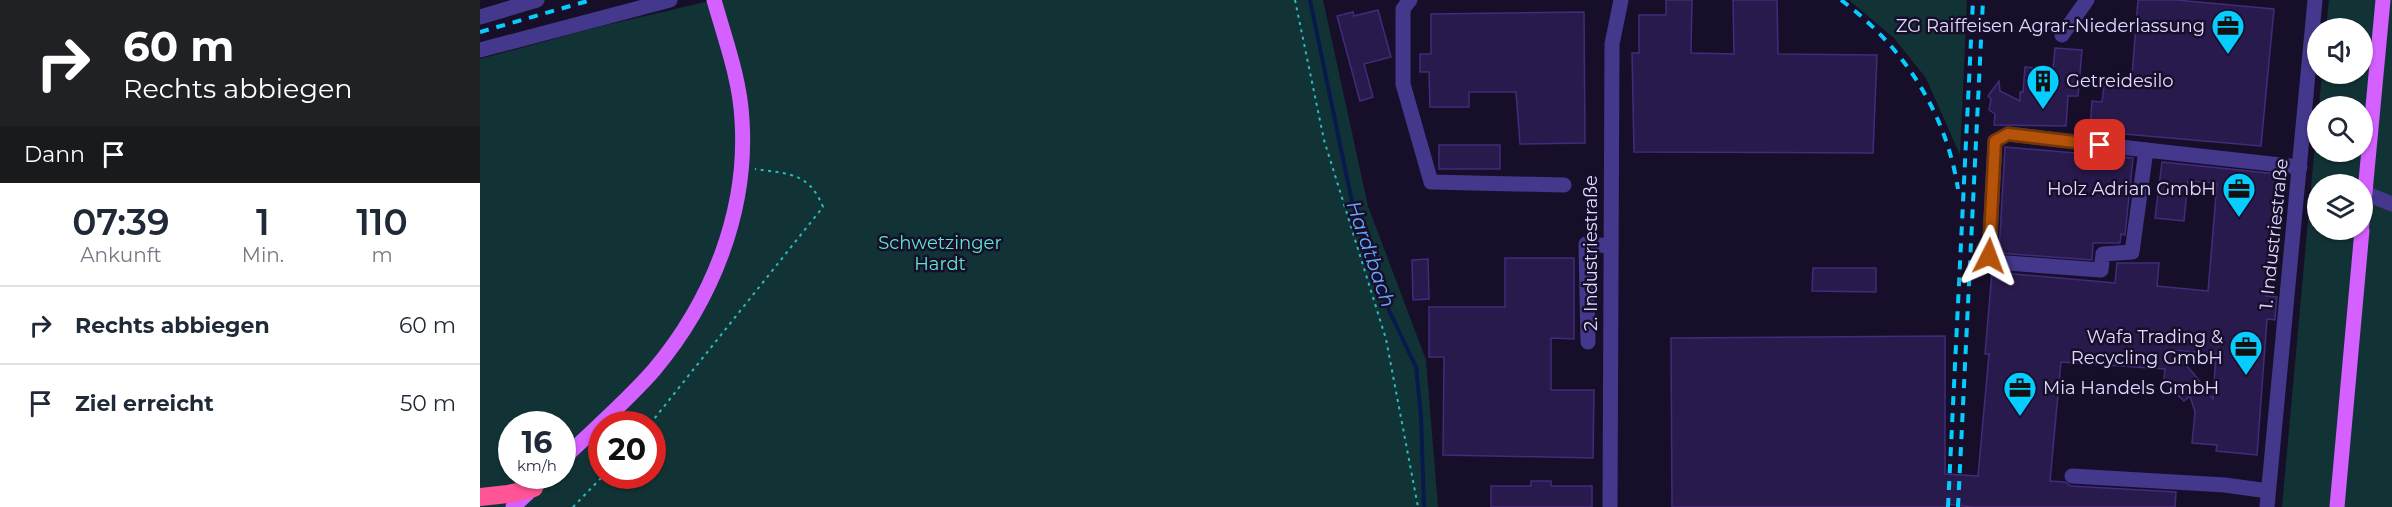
<!DOCTYPE html>
<html lang="de">
<head>
<meta charset="utf-8">
<style>
	:root { --surface:#fff; --page:#f6f6f7; --text:#1f2937; --muted:#747a83; --line:#e0e1e3 }
	body { margin:0; font-family:Montserrat,sans-serif; background:var(--page); color:var(--text); height:100vh; display:flex; flex-direction:column; font-size:22px; white-space:nowrap }
	* { box-sizing:border-box; margin:0 }
	p { font-size:20px; color:var(--muted) }
	.icon { flex:none; width:33px; height:33px; fill:none; stroke:currentColor; stroke-width:2; stroke-linecap:round; stroke-linejoin:round }
	.map { position:relative; flex:1; overflow:hidden }
	.panel { display:flex; flex-direction:column; background:var(--surface); width:480px }
	.panel>* { flex:none }
	.guide { background:#202124; color:#fff; overflow:hidden }
	.buttons { position:absolute; left:1827px; top:18px; display:grid; gap:12px }
	.buttons a { display:grid; place-items:center; width:66px; height:66px; border-radius:50%; background:var(--surface); box-shadow:0 2px 4px #0004; font-size:30px }
	.speed { position:absolute; left:18px; top:411px; display:flex; gap:12px; font-size:30px; font-weight:700; text-align:center }
	.speed>* { display:grid; place-content:center; width:78px; height:78px; border-radius:50%; background:var(--surface); box-shadow:0 2px 4px #0004; line-height:1 }
	.speed small { font-size:15px; font-weight:400 }
	.speed .limit { border:9px solid #d22; background:#fff; color:#111 }
	.pin { position:absolute; display:grid; place-items:center; width:51px; height:51px; color:#fff; margin:-26px; border-radius:12px; box-shadow:0 3px 9px #0006 }
	.me { position:absolute; width:66px; margin:-33px; rotate:3deg; stroke-linejoin:round; filter:drop-shadow(0 0 4px #0008) }
	.turn { display:flex; align-items:center; gap:21px; height:126px; padding:0 24px; font-size:27px }
	.turn .icon { width:78px; height:78px; stroke-width:2.5 }
	.turn b { display:block; font-size:42px; line-height:51px }
	.then { display:flex; align-items:center; height:57px; padding:0 24px; background:#0003; gap:12px; font-size:22px }
	.eta { display:flex; justify-content:space-evenly; align-items:center; height:102px; text-align:center }
	.eta b { font-size:36px; font-weight:600; line-height:42px }
	ul { padding:0; list-style:none }
	li { display:flex; align-items:center; gap:18px; height:78px; padding:0 24px; border-top:2px solid var(--line) }
	li div { flex:1 }
	li b { display:block; font-size:22px }
	li em { font-style:normal }
	main { display:flex; flex:1; min-height:0 }
	.map>svg:first-child { display:block }
	.green { fill:#123335; fill-rule:evenodd }
	.lines { fill:none; stroke-linecap:round; stroke-linejoin:round }
	.stream { stroke:#08194b; stroke-width:4 }
	.building { fill:#291a4d; stroke:#422b7a; stroke-width:1.5; fill-rule:evenodd }
	.path { stroke:#29bcc2; stroke-width:2; stroke-dasharray:3 4.5; stroke-linecap:butt }
	.minor { stroke:#43388c; stroke-width:15 }
	.major { stroke:#d360ff; stroke-width:15 }
	.highway { stroke:#ff5495; stroke-width:18 }
	.rail { stroke:#05cdff; stroke-width:4; stroke-dasharray:9 8; stroke-linecap:butt }
	.route-casing { stroke:#753606; stroke-width:15 }
	.route { stroke:#b45309; stroke-width:10 }
	.labels { text-anchor:middle; dominant-baseline:central; stroke-width:5; stroke-linejoin:round; paint-order:stroke }
	.poi-label { font-size:18px; fill:#e1d9ff; stroke:#170f2a; text-anchor:end }
	.street-label { font-size:18px; fill:#e1d9ff; stroke:#170f2a }
	.park-label { font-size:18px; fill:#5de7d2; stroke:#170f2a }
	.water-label { font-size:20px; font-style:italic; fill:#67a9ff; stroke:#170f2a }
</style>
</head>
<body>
<main>
<section class="panel">
<div class="guide">
<div class="turn"><svg class="icon" aria-label="right" viewBox="0 0 24 24"><path d="M7 20v-9h11M14 6l5 5-5 5"/></svg><div><b>60 m</b>Rechts abbiegen</div></div>
<div class="then">Dann<svg class="icon" aria-label="arrive" viewBox="0 0 24 24"><path d="M6 21V4h12l-3 4 3 4H6"/></svg></div>
</div>
<div class="eta">
<div><b>07:39</b><p>Ankunft</p></div>
<div><b>1</b><p>Min.</p></div>
<div><b>110</b><p>m</p></div>
</div>
<ul>
<li><svg class="icon" aria-label="right" viewBox="0 0 24 24"><path d="M7 20v-9h11M14 6l5 5-5 5"/></svg><div><b>Rechts abbiegen</b></div><em>60 m</em></li>
<li><svg class="icon" aria-label="arrive" viewBox="0 0 24 24"><path d="M6 21V4h12l-3 4 3 4H6"/></svg><div><b>Ziel erreicht</b></div><em>50 m</em></li>
</ul>
</section>
<div class="map">
<svg width="1912" height="507" viewBox="0 0 1912 507">
	<rect width="100%" height="100%" fill="#170f2a"/>
	<g class="green">
		<path d="M 234,0 L 843,0 L 888,206 L 946,360 L 958,507 L 0,507 L 0,59 L 118,27 ZM 32,424 L 82,424 L 82,476 L 32,476 ZM 122,424 L 172,424 L 172,476 L 122,476 Z"/>
		<path d="M 1369,0 L 1487,0 L 1480,155 L 1446,78 L 1414,38 Z"/>
		<path d="M 1849,0 L 1912,0 L 1912,507 L 1802,507 L 1837,122 L 1838,152 L 1882,152 L 1882,106 L 1839,106 L 1842,74 L 1882,74 L 1882,28 L 1846,28 ZM 1838,184 L 1882,184 L 1882,230 L 1838,230 Z"/>
	</g>
	<g class="lines">
		<path class="stream" d="M 830,0 L 871,197 L 906,304 L 936,367 L 941,416 L 944,507"/>
	</g>
	<g class="building">
		<path d="M 1186,0 L 1212,0 L 1211,53 L 1254,54 L 1253,0 L 1297,0 L 1298,54 L 1397,55 L 1393,153 L 1154,152 L 1152,53 L 1159,53 L 1159,15 L 1186,15 Z"/>
		<path d="M 1658,0 L 1696,0 L 1794,9 L 1781,146 L 1610,131 L 1612,101 L 1622,102 L 1624,85 L 1651,88 Z"/>
		<path d="M 898,10 L 911,57 L 884,64 L 893,97 L 880,101 L 857,16 L 873,12 L 874,16 Z"/>
		<path d="M 1104,12 L 1105,143 L 1040,144 L 1036,92 L 989,92 L 989,107 L 950,107 L 949,72 L 940,72 L 940,54 L 951,54 L 951,14 Z"/>
		<path d="M 1575,48 L 1602,50 L 1598,96 L 1588,96 L 1586,126 L 1514,125 L 1515,114 L 1509,110 L 1511,99 L 1508,96 L 1519,81 L 1520,91 L 1540,101 L 1540,92 L 1543,92 L 1545,67 L 1573,69 Z"/>
		<rect x="959" y="145" width="61" height="24"/>
		<path d="M 1525,147 L 1653,158 L 1645,235 L 1641,234 L 1640,243 L 1613,243 L 1612,260 L 1519,253 Z"/>
		<path d="M 1682,162 L 1797,174 L 1786,296 L 1797,297 L 1796,306 L 1795,320 L 1787,319 L 1777,455 L 1736,451 L 1737,445 L 1712,443 L 1715,412 L 1710,396 L 1704,401 L 1691,389 L 1684,380 L 1685,369 L 1581,362 L 1570,481 L 1585,482 L 1591,486 L 1696,492 L 1695,507 L 1493,507 L 1466,504 L 1466,507 L 1192,507 L 1191,338 L 1465,336 L 1465,474 L 1498,476 L 1509,354 L 1505,354 L 1512,272 L 1635,283 L 1637,263 L 1679,263 L 1677,286 L 1728,291 L 1737,183 L 1708,181 L 1704,221 L 1675,218 ZM 1692,350 L 1736,354 L 1733,399 L 1714,374 Z"/>
		<path d="M 1025,258 L 1094,258 L 1094,339 L 1071,338 L 1071,390 L 1114,390 L 1113,458 L 963,455 L 964,357 L 949,357 L 949,307 L 1025,307 Z"/>
		<path d="M 948,259 L 949,299 L 933,300 L 932,260 Z"/>
		<path d="M 1333,268 L 1396,268 L 1396,292 L 1332,291 Z"/>
		<path d="M 1051,481 L 1071,481 L 1071,486 L 1112,486 L 1112,507 L 1011,507 L 1011,486 L 1051,486 Z"/>
	</g>
	<g class="lines">
		<g class="path">
			<path d="M 815,0 L 844,140 L 906,339 L 938,507"/>
			<path d="M 170,424 L 343,207 C 329,172 308,174 275,169"/>
			<path d="M 93,507 L 123,476"/>
		</g>
		<g class="minor">
			<path d="M 930,0 L 923,9 L 923,84 L 951,182 L 1084,185"/>
			<path d="M 0,17 L 57,0"/>
			<path d="M 1582,35 L 1607,0"/>
			<path d="M 0,50 L 190,0"/>
			<path d="M 1528,134 L 1666,150 L 1652,252 L 1623,254 L 1621,270 L 1513,262 L 1509,256 L 1515,141 Z"/>
			<path d="M 1666,150 L 1820,167"/>
			<path d="M 1885,193 L 1912,204"/>
			<path d="M 1108,342 L 1106,244 L 1131,246"/>
			<path d="M 1592,476 L 1745,485 L 1788,491"/>
			<path d="M 1130,507 L 1132,44 L 1141,0"/>
			<path d="M 1787,507 L 1835,0"/>
		</g>
		<g class="major">
			<path d="M 1882,224 L 1903,0"/>
			<path d="M 82,460 C 113,430 146,402 174,370 C 232,301 268,211 262,120 C 260,79 245,39 234,0"/>
			<path d="M 33,507 L 66,476"/>
			<path d="M 1857,507 L 1882,230"/>
		</g>
		<path class="highway" d="M 0,497 L 28,494 L 54,488"/>
		<g class="rail">
			<path d="M 1361,0 C 1423,46 1466,112 1478,189"/>
			<path d="M 0,32 L 111,0"/>
			<path d="M 1468,507 L 1493,0"/>
			<path d="M 1478,507 L 1503,0"/>
		</g>
	</g>
	<g class="lines">
		<defs>
			<path id="route" d="M 1509,256 L 1515,141 L 1528,134 L 1620,145"/>
		</defs>
		<use href="#route" class="route-casing"/>
		<use href="#route" class="route"/>
	</g>
	<defs>
		<symbol id="office-pin" viewBox="-11 -11 22 30"><path d="M0 17L-7.5 6A9.5 9.5 0 1 1 7.5 6Z" fill="#05cdff" stroke="#170f2a"/><path d="M-6-3h4V-5.5h4V-3h4V5H-6ZM-1-4.5V-3h2v-1.5ZM-6 0V1H6V0Z" fill="#111"/></symbol>
		<symbol id="building-pin" viewBox="-11 -11 22 30"><path d="M0 17L-7.5 6A9.5 9.5 0 1 1 7.5 6Z" fill="#05cdff" stroke="#170f2a"/><path d="M-4-6H4V6H1V3H-1V6H-4ZM-2.5-4.3h1.7v1.8h-1.7ZM.8-4.3h1.7v1.8H.8ZM-2.5-1h1.7V.8h-1.7ZM.8-1h1.7V.8H.8Z" fill="#111"/></symbol>
	</defs>
	<g fill-rule="evenodd">
		<use href="#office-pin" x="1729" y="7" width="38" height="52"/>
		<use href="#building-pin" x="1544" y="62" width="38" height="52"/>
		<use href="#office-pin" x="1740" y="170" width="38" height="52"/>
		<use href="#office-pin" x="1747" y="328" width="38" height="52"/>
		<use href="#office-pin" x="1521" y="369" width="38" height="52"/>
	</g>
	<g class="labels">
		<g class="poi-label">
			<text x="1725" y="26">ZG Raiffeisen Agrar-Niederlassung</text>
			<text x="1586" y="81" text-anchor="start">Getreidesilo</text>
			<text x="1736" y="189">Holz Adrian GmbH</text>
			<text x="1743" y="337">Wafa Trading &amp;<tspan x="1743" dy="21">Recycling GmbH</tspan></text>
			<text x="1563" y="388" text-anchor="start">Mia Handels GmbH</text>
		</g>
		<g class="street-label">
			<text transform="translate(1794 234) rotate(-84)">1. Industriestraße</text>
			<text transform="translate(1111 253) rotate(-90)">2. Industriestraße</text>
		</g>
		<g class="park-label">
			<text x="460" y="243">Schwetzinger<tspan x="460" dy="21">Hardt</tspan></text>
		</g>
		<g class="water-label">
			<text transform="translate(891 254) rotate(71)">Hardtbach</text>
		</g>
	</g>
</svg>
<div class="buttons">
<a><svg class="icon" aria-label="sound" viewBox="0 0 24 24"><path d="M4 9h4l5-4v14l-5-4H4zM17 9q2 3 0 6"/></svg></a>
<a><svg class="icon" aria-label="search" viewBox="0 0 24 24"><circle cx="10" cy="10" r="6"/><path d="M15 15l6 6"/></svg></a>
<a><svg class="icon" aria-label="layers" viewBox="0 0 24 24"><path d="M12 4l9 5-9 5-9-5zM3 14l9 5 9-5"/></svg></a>
</div>
<div class="speed"><div>16<small>km/h</small></div><div class="limit">20</div></div>
<div class="pin" style="left:1620px;top:145px;background:#d93025"><svg class="icon" aria-label="arrive" viewBox="0 0 24 24"><path d="M6 21V4h12l-3 4 3 4H6"/></svg></div>
<svg class="me" style="left:1509px;top:256px" viewBox="-20 -20 40 40"><path d="M0-17L14 15 0 8-14 15z" fill="#b45309" stroke="#fff" stroke-width="4"/></svg>
</div>
</main>
</body>
</html>
